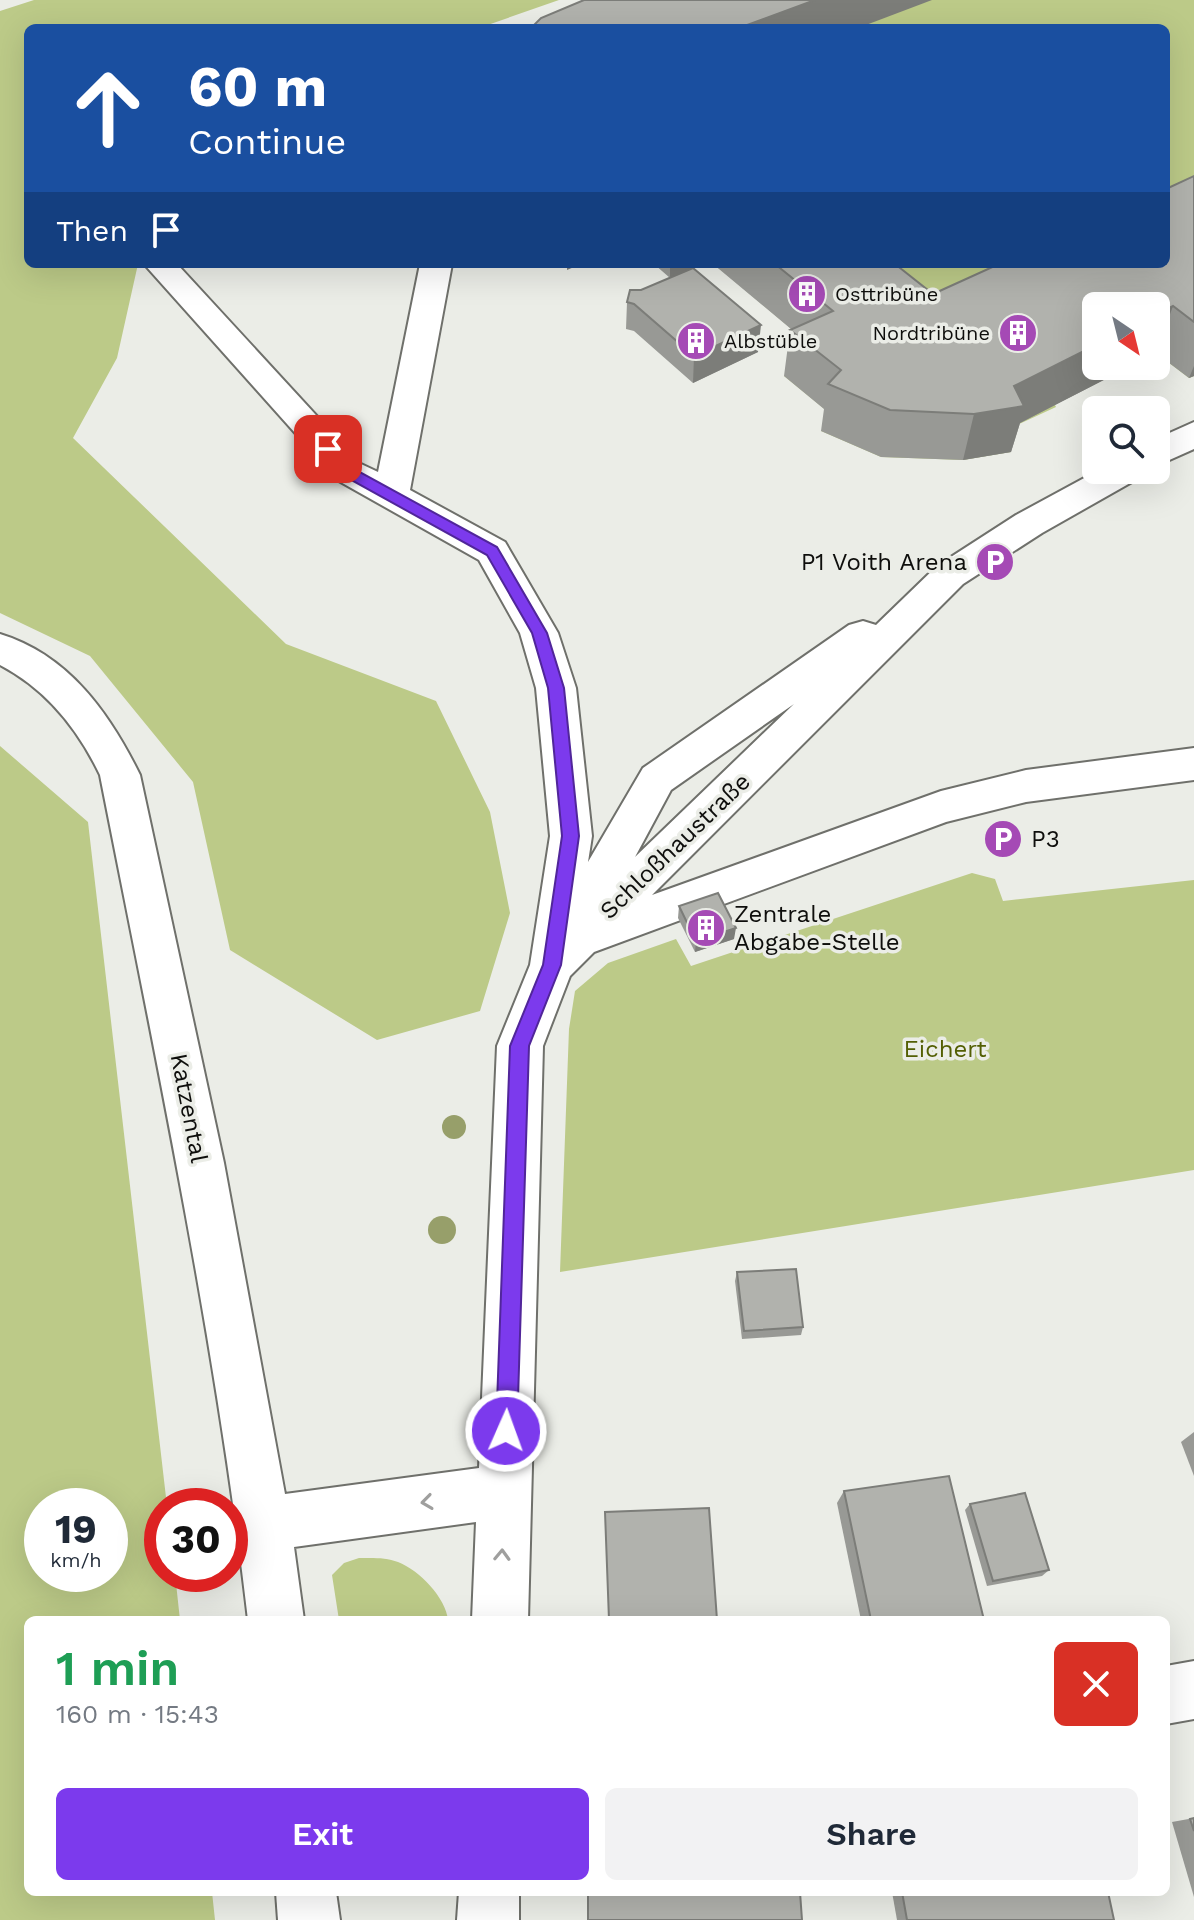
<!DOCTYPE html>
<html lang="en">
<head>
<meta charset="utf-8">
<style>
	:root { --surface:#fff; --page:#f2f2f3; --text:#1f2937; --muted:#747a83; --accent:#7c3aed }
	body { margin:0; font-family:"Work Sans",sans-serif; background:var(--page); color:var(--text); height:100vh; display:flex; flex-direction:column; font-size:30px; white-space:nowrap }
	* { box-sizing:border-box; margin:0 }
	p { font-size:26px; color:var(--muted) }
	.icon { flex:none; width:44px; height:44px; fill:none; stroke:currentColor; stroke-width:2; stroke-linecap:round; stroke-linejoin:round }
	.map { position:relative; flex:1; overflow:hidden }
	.sheet { position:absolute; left:24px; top:1616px; width:1146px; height:280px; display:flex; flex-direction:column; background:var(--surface); border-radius:12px; box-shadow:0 8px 32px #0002 }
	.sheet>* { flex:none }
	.banner { position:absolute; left:24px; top:24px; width:1146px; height:244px; border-radius:12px; box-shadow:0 8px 32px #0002; background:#1a4fa0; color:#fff; overflow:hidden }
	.needle { width:52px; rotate:145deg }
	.controls { position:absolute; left:1082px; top:292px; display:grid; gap:16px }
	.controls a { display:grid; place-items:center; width:88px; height:88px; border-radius:12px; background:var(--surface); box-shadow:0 8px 32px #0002; font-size:40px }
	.speed { position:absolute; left:24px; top:1488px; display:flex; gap:16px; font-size:40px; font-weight:700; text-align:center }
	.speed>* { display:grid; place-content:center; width:104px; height:104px; border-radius:50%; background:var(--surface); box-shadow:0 8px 32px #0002; line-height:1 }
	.speed small { font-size:20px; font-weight:400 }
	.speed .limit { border:12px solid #d22; background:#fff; color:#111 }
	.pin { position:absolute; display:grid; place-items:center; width:68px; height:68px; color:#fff; margin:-34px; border-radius:16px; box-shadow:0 4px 12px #0006 }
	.me { position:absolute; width:88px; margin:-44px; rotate:2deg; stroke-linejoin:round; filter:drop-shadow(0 0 6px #0008) }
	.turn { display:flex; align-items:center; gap:28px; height:168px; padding:0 32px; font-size:36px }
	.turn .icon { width:104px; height:104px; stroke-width:2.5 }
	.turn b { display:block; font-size:56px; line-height:68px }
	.then { display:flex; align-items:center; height:76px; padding:0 32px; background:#0003; gap:16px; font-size:30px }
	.round { display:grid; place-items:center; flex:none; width:84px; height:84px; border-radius:12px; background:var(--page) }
	.summary { display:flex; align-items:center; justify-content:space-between; height:136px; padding:0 32px }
	h1 { font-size:48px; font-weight:600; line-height:60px; color:#1e9e55 }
	.button { display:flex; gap:16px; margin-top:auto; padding:16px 32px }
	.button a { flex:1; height:92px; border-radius:12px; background:var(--accent); color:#fff; font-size:32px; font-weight:600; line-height:92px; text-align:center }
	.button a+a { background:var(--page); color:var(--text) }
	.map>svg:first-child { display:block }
	.green { fill:#bcca88; fill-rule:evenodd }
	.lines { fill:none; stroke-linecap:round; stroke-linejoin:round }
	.minor-casing { stroke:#6f706b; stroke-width:4 }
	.minor { fill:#fff; fill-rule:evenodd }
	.tree { fill:#979f6a }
	.wall { fill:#989995 }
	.shaded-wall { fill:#7c7d79 }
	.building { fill:#b1b2ad; stroke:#7c7d79; stroke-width:2 }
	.oneway { stroke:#9f9f9e }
	.route { fill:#7c3aed; stroke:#51269a; stroke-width:2 }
	.labels { text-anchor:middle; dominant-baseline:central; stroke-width:7; stroke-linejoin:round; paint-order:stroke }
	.far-poi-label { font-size:20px; fill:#0e0e0c; stroke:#ebede7; text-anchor:start }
	.poi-label { font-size:24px; fill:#0e0e0c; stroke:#ebede7; text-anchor:start }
	.street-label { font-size:24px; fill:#0e0e0c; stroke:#ebede7 }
	.park-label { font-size:24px; fill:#535f04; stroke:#ebede7 }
</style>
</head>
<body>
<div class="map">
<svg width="1194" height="1920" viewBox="0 0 1194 1920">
	<rect width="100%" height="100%" fill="#ebede7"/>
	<g class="green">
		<path d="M 34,0 L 559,0 L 479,28 L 28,28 L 28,264 L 138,264 L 117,358 L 73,438 L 286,644 L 436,701 L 490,812 L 510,913 L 480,1011 L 377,1040 L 230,950 L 193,782 L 90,656 L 0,613 L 0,11 Z"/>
		<path d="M 715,0 L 1194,0 L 1194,376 L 1189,378 L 1156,353 L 1156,306 L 1096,306 L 1096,366 L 1054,403 L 1056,407 L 1002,432 L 1011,452 L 963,460 L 881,457 L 821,431 L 833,416 L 784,376 L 826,358 L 714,264 L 1166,264 L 1166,28 L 636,28 Z"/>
		<path d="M 0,746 L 88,822 L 167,1506 L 162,1506 L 162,1574 L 175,1574 L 180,1620 L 28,1620 L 28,1892 L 212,1892 L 215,1920 L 0,1920 ZM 110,1506 L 110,1574 L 42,1574 L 42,1506 Z"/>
		<path d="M 972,873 L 995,879 L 1003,901 L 1194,880 L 1194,1170 L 560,1272 L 569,1029 L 575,991 L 608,963 L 676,939 L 691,966 Z"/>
		<path d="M 359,1558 C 371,1558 386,1557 398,1562 C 419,1570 446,1598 448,1620 L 339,1620 L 332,1575 L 344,1563 Z"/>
	</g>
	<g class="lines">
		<defs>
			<g id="minor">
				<path d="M 144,264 L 177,264 L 361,464 L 378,472 L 420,264 L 452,264 L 410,490 L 505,542 L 558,633 L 576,688 L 592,836 L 588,862 L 643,768 L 849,625 L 863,621 L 876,625 L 937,566 L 1016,515 L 1099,470 L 1145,470 L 1139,478 L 1042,533 L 963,584 L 652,895 L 941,791 L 1026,770 L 1194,748 L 1194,780 L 1026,802 L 946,822 L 594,952 L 570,976 L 543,1046 L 528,1620 L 472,1620 L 476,1522 L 294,1547 L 304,1620 L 248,1620 C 215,1336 155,1055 100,775 C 78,729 46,689 0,665 L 0,634 C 69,655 110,714 140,775 L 224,1163 L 285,1494 L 479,1468 L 497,1046 L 530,965 L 550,836 L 536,688 L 520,633 L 479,560 L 337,480 ZM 794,704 L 635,857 L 671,790 Z"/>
				<path d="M 1194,422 L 1194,449 L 1156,466 L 1156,439 Z"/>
				<path d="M 1194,1661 L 1194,1719 L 1166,1724 L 1166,1666 Z"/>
				<path d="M 276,1892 L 336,1892 L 340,1920 L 278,1920 Z"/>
				<path d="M 459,1892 L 519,1892 L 519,1920 L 457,1920 Z"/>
			</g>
		</defs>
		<use href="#minor" class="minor-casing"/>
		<use href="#minor" class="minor"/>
	</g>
	<g class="tree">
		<circle cx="352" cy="436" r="9"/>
		<circle cx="454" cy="1127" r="12"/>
		<circle cx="442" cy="1230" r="14"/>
	</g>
	<g class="wall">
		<path d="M 1194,176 L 1194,376 L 1189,378 L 1156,353 L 1156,306 L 1096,366 L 1131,366 L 1020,423 L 1011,452 L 963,460 L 881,457 L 821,431 L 824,409 L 784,376 L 790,330 L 791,329 L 713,264 L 895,264 L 933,294 Z"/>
		<path d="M 654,264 L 699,264 L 699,266 L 694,268 L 758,352 L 693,383 L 634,331 L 626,329 L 627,302 L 641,290 L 670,278 Z"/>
		<path d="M 679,906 L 734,939 L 695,952 L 678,918 Z"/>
		<path d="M 737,1272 L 803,1327 L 801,1335 L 742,1339 L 735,1281 Z"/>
		<path d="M 1194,1432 L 1194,1476 L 1181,1442 Z"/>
		<path d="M 844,1491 L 984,1620 L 861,1620 L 837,1503 Z"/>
		<path d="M 970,1504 L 1049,1570 L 1042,1576 L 987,1586 L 965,1510 Z"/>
		<path d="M 1194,1818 L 1194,1897 L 1172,1822 Z"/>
		<path d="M 892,1892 L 1108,1892 L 1114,1920 L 897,1920 Z"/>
	</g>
	<g class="shaded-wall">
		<path d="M 815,0 L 932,0 L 858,28 L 739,28 Z"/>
		<path d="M 567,264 L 581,264 L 567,270 Z"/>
		<path d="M 670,264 L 699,264 L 699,266 L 670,278 Z"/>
		<path d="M 1173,306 L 1156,353 L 1156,315 Z"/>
		<path d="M 761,325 L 758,352 L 693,383 L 694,356 Z"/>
		<path d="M 1096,345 L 1096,366 L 1131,366 L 1020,423 L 1011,452 L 963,460 L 974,414 L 1014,386 Z"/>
		<path d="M 1194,366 L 1194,376 L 1189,378 Z"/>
		<path d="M 736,928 L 734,939 L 695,952 L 696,941 Z"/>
	</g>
	<g class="building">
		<path d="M 584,0 L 815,0 L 739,28 L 531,28 L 541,18 Z"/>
		<path d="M 1194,176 L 1194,322 L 1173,306 L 1156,315 L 1156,306 L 1096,306 L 1096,345 L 1014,386 L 1024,406 L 974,414 L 890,410 L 828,384 L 841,370 L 790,330 L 833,311 L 775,264 L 895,264 L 933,294 L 999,264 L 1166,264 L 1166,189 Z"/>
		<path d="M 693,268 L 761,325 L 694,356 L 634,304 L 627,302 L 630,290 L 641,290 Z"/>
		<path d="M 718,893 L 736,928 L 696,941 L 679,906 Z"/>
		<path d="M 796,1269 L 803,1327 L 744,1331 L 737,1272 Z"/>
		<path d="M 949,1476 L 984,1620 L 871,1620 L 844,1491 Z"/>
		<path d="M 1025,1493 L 1049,1570 L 993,1581 L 970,1504 Z"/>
		<path d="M 709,1508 L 717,1620 L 609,1620 L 605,1512 Z"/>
		<path d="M 1194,1818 L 1194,1831 L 1190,1819 Z"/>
		<path d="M 588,1892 L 800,1892 L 802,1920 L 588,1920 Z"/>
		<path d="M 902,1892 L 1108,1892 L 1114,1920 L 907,1920 Z"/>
	</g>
	<defs><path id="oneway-chevron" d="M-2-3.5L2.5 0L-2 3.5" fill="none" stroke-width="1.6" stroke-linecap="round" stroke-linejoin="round" transform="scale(2)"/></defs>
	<g class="oneway">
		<use href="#oneway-chevron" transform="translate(427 1502) rotate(172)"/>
		<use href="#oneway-chevron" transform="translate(502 1555) rotate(-88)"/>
	</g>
	<path class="route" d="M 328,445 L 354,469 L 497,547 L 547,633 L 564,688 L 579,836 L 561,965 L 529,1046 L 517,1431 L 514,1438 L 506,1442 L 499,1438 L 496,1431 L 510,1046 L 543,965 L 562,836 L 548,688 L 532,633 L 487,555 L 344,476 L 321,449 Z"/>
	<defs>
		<symbol id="building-disc" viewBox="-11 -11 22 22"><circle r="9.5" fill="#a54ab5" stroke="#ebede7"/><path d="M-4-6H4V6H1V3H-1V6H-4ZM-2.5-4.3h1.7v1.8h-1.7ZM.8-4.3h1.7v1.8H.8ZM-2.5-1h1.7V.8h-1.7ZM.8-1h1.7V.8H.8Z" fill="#fff"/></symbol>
		<symbol id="parking-disc" viewBox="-11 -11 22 22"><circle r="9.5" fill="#a54ab5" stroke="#ebede7"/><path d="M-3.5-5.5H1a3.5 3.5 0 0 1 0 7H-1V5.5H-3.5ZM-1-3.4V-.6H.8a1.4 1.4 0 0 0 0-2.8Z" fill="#fff"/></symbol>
	</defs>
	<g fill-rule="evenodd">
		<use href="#building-disc" x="785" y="272" width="44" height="44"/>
		<use href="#building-disc" x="996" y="311" width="44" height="44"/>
		<use href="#building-disc" x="674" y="319" width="44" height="44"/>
		<use href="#parking-disc" x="973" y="540" width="44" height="44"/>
		<use href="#parking-disc" x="981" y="817" width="44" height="44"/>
		<use href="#building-disc" x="684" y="906" width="44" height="44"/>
	</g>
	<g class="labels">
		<g class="far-poi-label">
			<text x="835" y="294">Osttribüne</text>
			<text x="990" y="333" text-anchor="end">Nordtribüne</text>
			<text x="724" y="341">Albstüble</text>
		</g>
		<g class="poi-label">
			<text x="967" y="562" text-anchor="end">P1 Voith Arena</text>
			<text x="1031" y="839">P3</text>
			<text x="734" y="914">Zentrale<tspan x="734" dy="28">Abgabe-Stelle</tspan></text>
		</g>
		<g class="street-label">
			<text transform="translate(675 846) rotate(-44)">Schloßhaustraße</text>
			<text transform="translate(189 1108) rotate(79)">Katzental</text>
		</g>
		<g class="park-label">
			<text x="945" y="1049">Eichert</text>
		</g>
	</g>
</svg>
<div class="controls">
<a><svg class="needle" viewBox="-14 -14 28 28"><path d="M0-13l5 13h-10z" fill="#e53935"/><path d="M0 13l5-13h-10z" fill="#747a83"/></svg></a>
<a><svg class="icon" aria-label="search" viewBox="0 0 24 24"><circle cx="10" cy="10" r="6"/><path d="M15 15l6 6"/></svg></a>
</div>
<div class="speed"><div>19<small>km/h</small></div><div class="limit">30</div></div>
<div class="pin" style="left:328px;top:449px;background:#d93025"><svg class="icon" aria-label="arrive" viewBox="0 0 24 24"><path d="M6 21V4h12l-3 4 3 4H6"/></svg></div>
<svg class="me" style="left:506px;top:1431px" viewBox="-20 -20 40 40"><circle r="17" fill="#7c3aed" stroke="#fff" stroke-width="3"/><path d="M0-11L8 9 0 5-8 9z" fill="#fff"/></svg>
<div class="banner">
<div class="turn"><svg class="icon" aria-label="ahead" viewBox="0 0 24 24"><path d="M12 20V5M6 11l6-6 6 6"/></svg><div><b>60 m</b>Continue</div></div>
<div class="then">Then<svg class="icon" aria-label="arrive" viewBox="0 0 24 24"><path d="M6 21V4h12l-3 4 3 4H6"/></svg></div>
</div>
<section class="sheet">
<div class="summary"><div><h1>1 min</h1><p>160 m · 15:43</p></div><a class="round" style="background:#d93025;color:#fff"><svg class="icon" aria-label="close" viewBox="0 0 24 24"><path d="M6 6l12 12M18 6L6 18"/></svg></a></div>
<div class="button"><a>Exit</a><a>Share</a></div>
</section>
</div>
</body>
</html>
